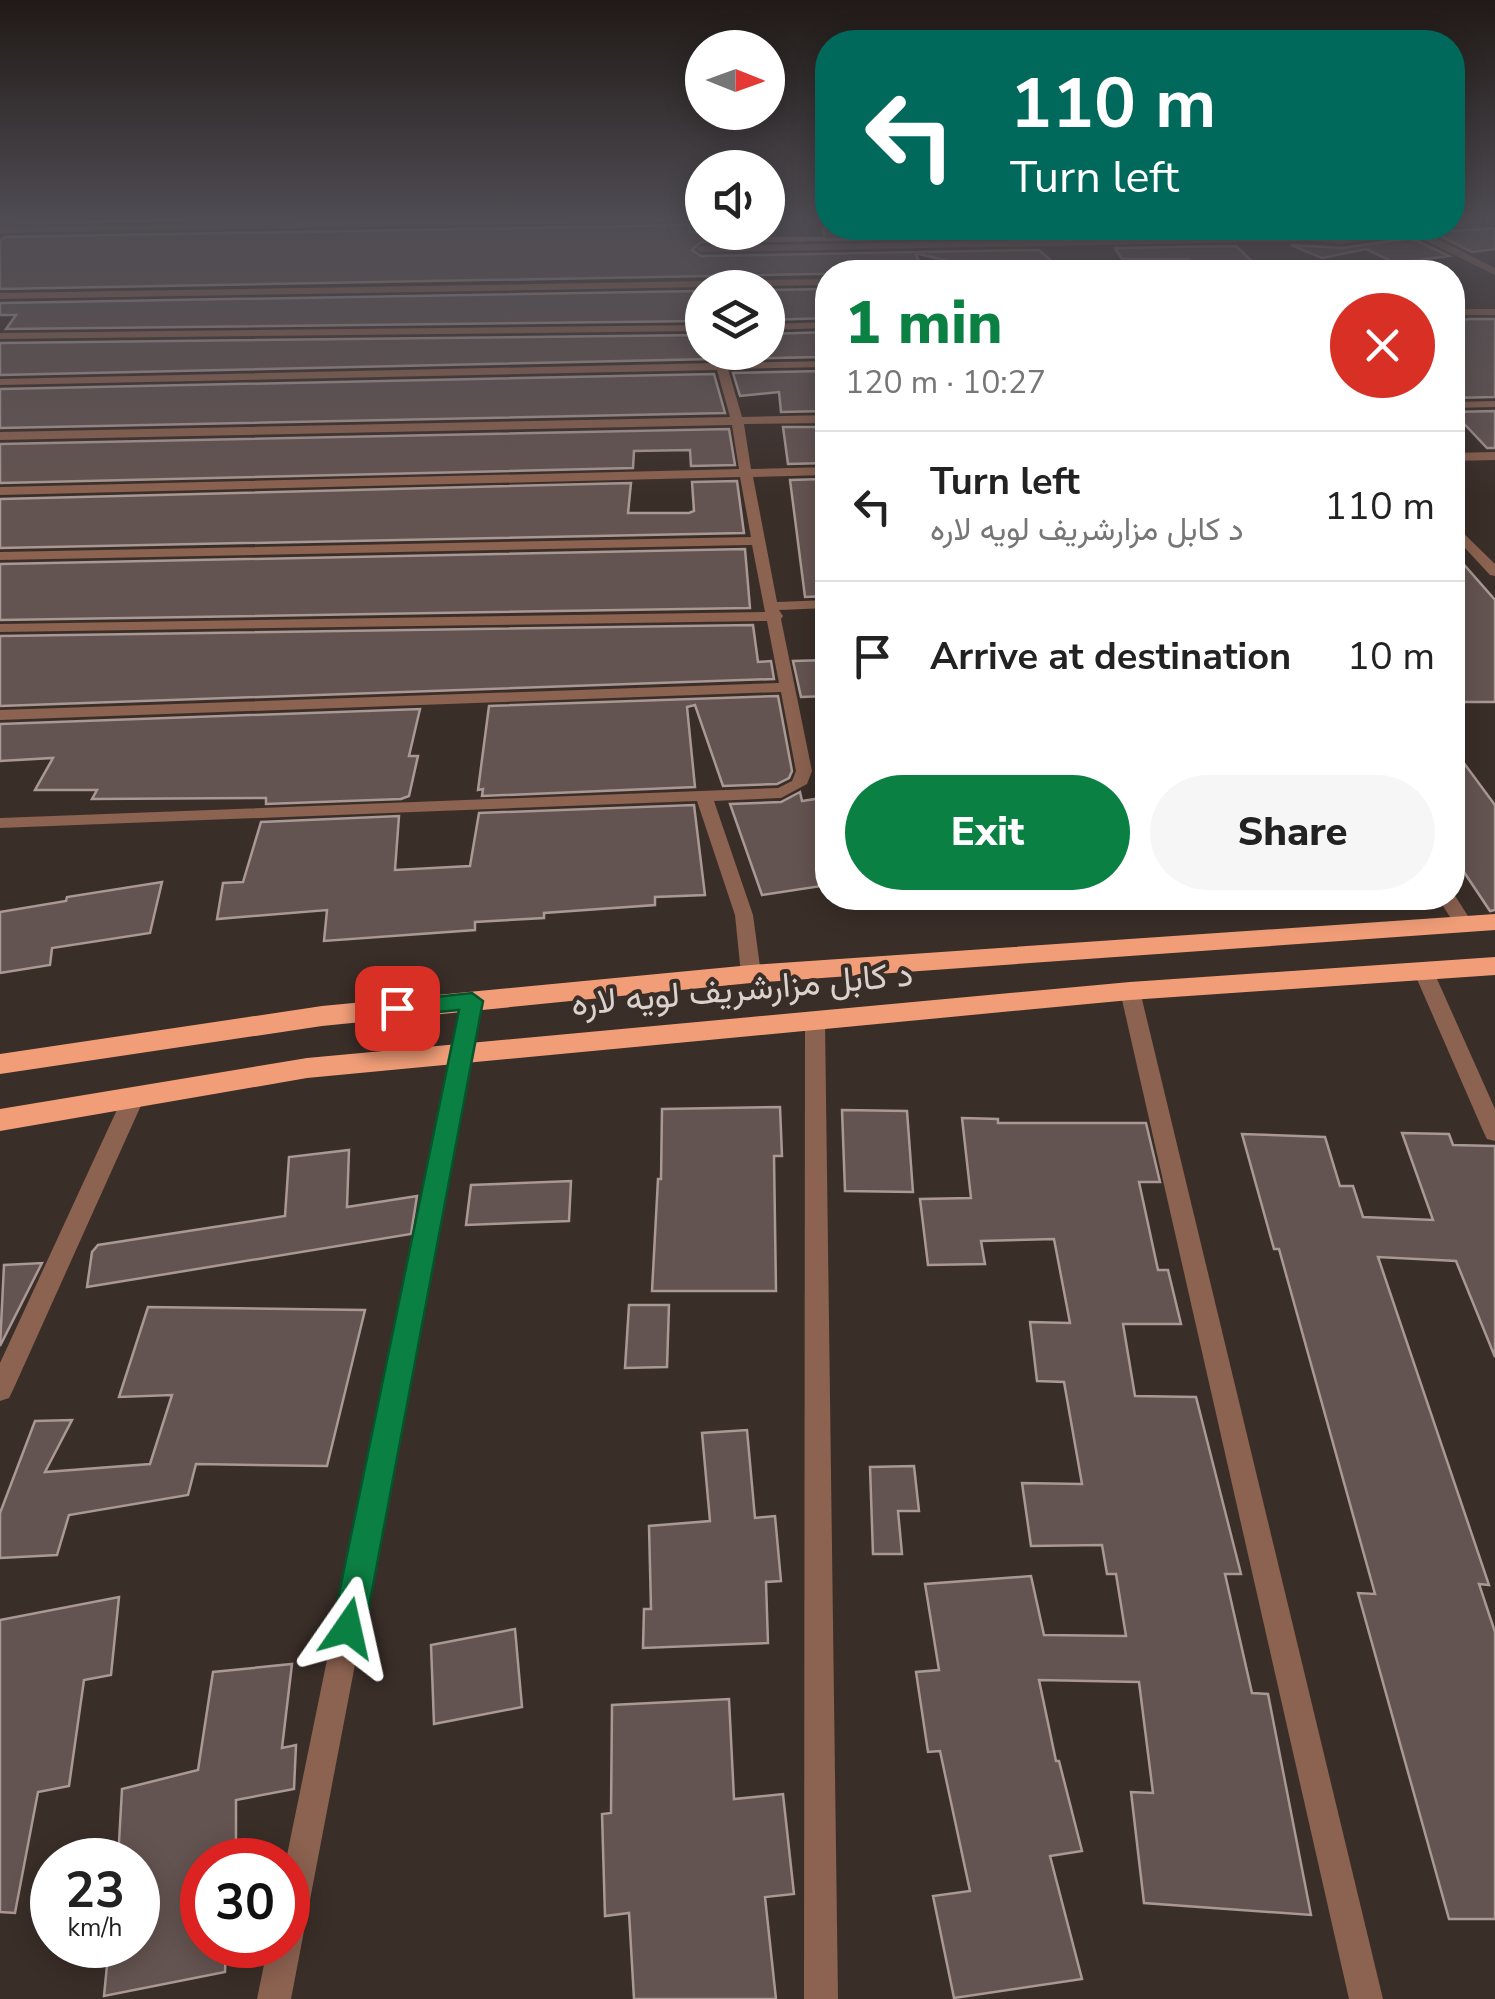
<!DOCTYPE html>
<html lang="en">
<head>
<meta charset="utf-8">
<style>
	:root { --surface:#fff; --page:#f6f6f6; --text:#222; --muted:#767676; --line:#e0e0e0; --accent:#0b8043 }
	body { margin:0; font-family:"Nunito Sans",Vazirmatn,sans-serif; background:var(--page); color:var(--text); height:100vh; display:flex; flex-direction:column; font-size:38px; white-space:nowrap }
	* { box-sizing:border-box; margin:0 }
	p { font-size:32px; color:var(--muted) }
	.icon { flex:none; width:55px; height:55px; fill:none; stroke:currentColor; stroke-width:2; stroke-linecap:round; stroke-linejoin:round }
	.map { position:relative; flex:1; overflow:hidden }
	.panel { position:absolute; left:815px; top:260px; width:650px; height:650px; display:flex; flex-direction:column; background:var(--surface); border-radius:40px; box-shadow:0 5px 25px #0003 }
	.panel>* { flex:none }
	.hud { position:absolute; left:815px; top:30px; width:650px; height:210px; border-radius:40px; box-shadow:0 5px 25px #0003; background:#00695c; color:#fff; overflow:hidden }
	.needle { width:65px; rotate:91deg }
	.fabs { position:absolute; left:685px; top:30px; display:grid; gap:20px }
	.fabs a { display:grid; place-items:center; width:100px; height:100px; border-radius:50%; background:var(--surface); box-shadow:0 5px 25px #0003; font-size:50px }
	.speed { position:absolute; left:30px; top:1838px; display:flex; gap:20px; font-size:50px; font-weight:700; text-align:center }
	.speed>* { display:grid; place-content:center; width:130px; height:130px; border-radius:50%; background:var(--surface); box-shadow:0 5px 25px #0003; line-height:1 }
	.speed small { font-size:25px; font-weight:400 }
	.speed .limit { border:15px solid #d22; background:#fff; color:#111 }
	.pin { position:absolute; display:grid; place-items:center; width:85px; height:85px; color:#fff; margin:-42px; border-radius:20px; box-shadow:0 5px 15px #0006 }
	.me { position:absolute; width:110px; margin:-55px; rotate:11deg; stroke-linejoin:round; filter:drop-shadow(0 0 8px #0008) }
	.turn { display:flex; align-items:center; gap:35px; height:210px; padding:0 30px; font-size:45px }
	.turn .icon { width:130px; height:130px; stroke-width:2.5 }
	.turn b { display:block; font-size:70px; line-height:85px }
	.round { display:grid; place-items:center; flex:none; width:105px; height:105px; border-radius:52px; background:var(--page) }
	.head { display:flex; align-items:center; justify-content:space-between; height:170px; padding:0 30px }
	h1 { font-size:60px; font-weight:800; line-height:75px; color:var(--accent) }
	.action { display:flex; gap:20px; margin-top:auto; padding:20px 30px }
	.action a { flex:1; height:115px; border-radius:60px; background:var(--accent); color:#fff; font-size:40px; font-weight:800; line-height:115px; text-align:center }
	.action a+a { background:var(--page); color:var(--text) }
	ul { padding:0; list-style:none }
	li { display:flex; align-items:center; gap:30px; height:150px; padding:0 30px; border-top:2px solid var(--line) }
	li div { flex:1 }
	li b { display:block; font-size:38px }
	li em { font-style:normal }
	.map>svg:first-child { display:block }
	.building { fill:#645451; stroke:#a99894; stroke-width:2.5 }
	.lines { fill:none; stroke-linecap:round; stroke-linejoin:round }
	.minor { fill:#8c6250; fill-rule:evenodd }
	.tertiary { fill:#8c6250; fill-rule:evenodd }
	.trunk { fill:#f19e78; fill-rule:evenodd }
	.route { fill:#0b8043; stroke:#07532c; stroke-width:2.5 }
	.labels { text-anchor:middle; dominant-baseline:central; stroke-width:8; stroke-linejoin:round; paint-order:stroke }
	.street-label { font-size:35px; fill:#dbd2ce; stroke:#3a2e28 }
</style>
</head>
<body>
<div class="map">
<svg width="1495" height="1999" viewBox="0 0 1495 1999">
	<rect width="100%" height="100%" fill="#3a2e28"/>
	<g class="building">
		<path d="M 23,218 L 327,218 L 18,223 Z"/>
		<path d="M 690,225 L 690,232 L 730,232 L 730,238 L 824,238 L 823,228 L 893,228 L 895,232 L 1028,229 L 1032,236 L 701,242 L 692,250 L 701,256 L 1039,250 L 1064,272 L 993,272 L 915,253 L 924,272 L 0,289 L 0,241 L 5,237 Z"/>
		<path d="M 1102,228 L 1217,228 L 1222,233 L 1106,235 Z"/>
		<path d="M 1250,228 L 1393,228 L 1341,234 L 1259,232 Z"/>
		<path d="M 1442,228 L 1453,231 L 1495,228 L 1495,249 L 1472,252 L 1434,233 Z"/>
		<path d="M 1411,238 L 1449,256 L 1395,263 L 1366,249 L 1322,258 L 1291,245 L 1342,248 Z"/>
		<path d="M 1236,246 L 1258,267 L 1199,269 L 1189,259 L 1122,259 L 1115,248 Z"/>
		<path d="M 828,289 L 828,318 L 768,320 L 768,290 Z"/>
		<path d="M 698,291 L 702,321 L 6,329 L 16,315 L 0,315 L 0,303 Z"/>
		<path d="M 1470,319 L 1495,319 L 1495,397 L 1452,398 L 1452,321 Z"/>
		<path d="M 828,332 L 828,343 L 818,343 L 820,357 L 730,359 L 730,355 L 768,355 L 768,334 Z"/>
		<path d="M 702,335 L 702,352 L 708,352 L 712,359 L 0,375 L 0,343 Z"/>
		<path d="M 821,371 L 827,411 L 781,412 L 779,392 L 740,396 L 733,373 Z"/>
		<path d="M 714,374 L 725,413 L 0,428 L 0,389 Z"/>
		<path d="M 1495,411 L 1495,448 L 1487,448 L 1453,412 Z"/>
		<path d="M 783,427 L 828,427 L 828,463 L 788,464 Z"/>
		<path d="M 729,429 L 735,465 L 691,466 L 690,450 L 634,451 L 633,468 L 0,483 L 0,444 Z"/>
		<path d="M 823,479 L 828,502 L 828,596 L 805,597 L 790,480 Z"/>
		<path d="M 737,481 L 744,533 L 0,548 L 0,499 L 631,483 L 628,513 L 689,513 L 694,511 L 692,482 Z"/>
		<path d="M 745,549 L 750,608 L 0,620 L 0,564 Z"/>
		<path d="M 1452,551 L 1495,600 L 1495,702 L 1452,702 Z"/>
		<path d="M 753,625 L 758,662 L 771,661 L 774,679 L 0,706 L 0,636 Z"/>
		<path d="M 828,660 L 828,696 L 801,697 L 793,661 Z"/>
		<path d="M 778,696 L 792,771 L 789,778 L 777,784 L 723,786 L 695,705 L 687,707 L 695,787 L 482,796 L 483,789 L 478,790 L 489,706 Z"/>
		<path d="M 420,709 L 409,756 L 418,756 L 409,796 L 401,799 L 266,804 L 266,798 L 92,799 L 97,790 L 35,790 L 53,758 L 0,761 L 0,724 Z"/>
		<path d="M 1452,747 L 1495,805 L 1495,910 L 1490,911 L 1452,854 Z"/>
		<path d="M 800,792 L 802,801 L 828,797 L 828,885 L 762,895 L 730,804 L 781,802 Z"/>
		<path d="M 694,805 L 705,895 L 655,897 L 655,905 L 544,913 L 544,918 L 475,922 L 475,930 L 324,941 L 327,910 L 217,919 L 223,883 L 243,882 L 261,822 L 399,816 L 395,870 L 470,866 L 479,813 Z"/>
		<path d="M 162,882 L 150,933 L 52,948 L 50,965 L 0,973 L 0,912 L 66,901 L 67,897 Z"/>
		<path d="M 780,1107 L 782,1156 L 774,1156 L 776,1291 L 652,1291 L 658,1179 L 661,1179 L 662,1109 Z"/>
		<path d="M 842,1110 L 907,1111 L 913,1192 L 845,1191 Z"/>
		<path d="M 962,1118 L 998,1119 L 998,1123 L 1146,1123 L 1160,1182 L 1139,1182 L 1158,1270 L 1168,1270 L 1181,1324 L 1123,1324 L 1135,1396 L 1196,1397 L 1241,1574 L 1225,1574 L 1252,1693 L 1268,1694 L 1311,1915 L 1144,1903 L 1131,1792 L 1153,1793 L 1139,1682 L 1039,1680 L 1056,1761 L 1059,1761 L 1082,1851 L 1050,1856 L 1082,1979 L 954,1998 L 933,1896 L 970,1891 L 940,1751 L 928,1752 L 916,1672 L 939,1670 L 925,1584 L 1031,1576 L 1044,1635 L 1126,1636 L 1116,1574 L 1107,1574 L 1102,1545 L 1031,1546 L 1022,1483 L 1082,1484 L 1064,1382 L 1037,1381 L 1030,1322 L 1070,1323 L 1054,1239 L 981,1241 L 985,1264 L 928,1265 L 920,1199 L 971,1198 Z"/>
		<path d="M 1402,1133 L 1449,1134 L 1453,1145 L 1495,1146 L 1495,1357 L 1456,1261 L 1378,1257 L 1489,1585 L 1479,1584 L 1495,1632 L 1495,1919 L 1449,1919 L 1358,1593 L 1375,1594 L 1279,1249 L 1274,1249 L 1242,1134 L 1325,1137 L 1340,1186 L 1353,1186 L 1363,1217 L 1433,1220 Z"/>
		<path d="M 349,1150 L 347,1207 L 417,1196 L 411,1234 L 87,1287 L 92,1252 L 98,1245 L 285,1216 L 289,1157 Z"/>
		<path d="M 571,1181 L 569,1221 L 466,1225 L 471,1185 Z"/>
		<path d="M 42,1263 L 0,1346 L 4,1265 Z"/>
		<path d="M 629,1305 L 669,1305 L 667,1367 L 625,1368 Z"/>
		<path d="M 148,1307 L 365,1310 L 327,1466 L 196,1464 L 188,1495 L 69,1515 L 57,1555 L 0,1558 L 0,1513 L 35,1421 L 72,1420 L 45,1472 L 150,1464 L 172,1395 L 119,1397 Z"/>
		<path d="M 747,1430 L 755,1518 L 775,1516 L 781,1581 L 766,1582 L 768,1643 L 643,1648 L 644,1609 L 651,1609 L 649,1526 L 710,1521 L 702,1433 Z"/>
		<path d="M 914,1466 L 919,1511 L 898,1511 L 902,1554 L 873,1554 L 870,1467 Z"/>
		<path d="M 119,1597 L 111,1675 L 84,1680 L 69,1786 L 38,1792 L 15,1913 L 0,1912 L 0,1620 Z"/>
		<path d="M 515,1629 L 522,1707 L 434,1724 L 431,1645 Z"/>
		<path d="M 292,1664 L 282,1748 L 296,1745 L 294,1789 L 236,1800 L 236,1860 L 202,1860 L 202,1945 L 226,1945 L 225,1972 L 104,1996 L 109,1945 L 138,1945 L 138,1860 L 118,1860 L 122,1789 L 198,1770 L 213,1672 Z"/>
		<path d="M 729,1699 L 734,1799 L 783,1794 L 794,1894 L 765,1897 L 776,1999 L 634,1999 L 629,1913 L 605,1916 L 602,1814 L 611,1813 L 612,1705 Z"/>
	</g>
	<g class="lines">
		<g class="minor">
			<path d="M 550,218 L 702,218 L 702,221 L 0,233 L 0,227 Z"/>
			<path d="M 1474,218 L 1495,219 L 1452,227 L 1452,221 Z"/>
			<path d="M 1418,228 L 1438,228 L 1424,232 L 1495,268 L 1495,275 L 1412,234 L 1341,244 L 1317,241 L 701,252 L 696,249 L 701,246 L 1317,235 L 1341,238 Z"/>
			<path d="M 1386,263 L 1383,268 L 1312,272 L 1317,269 Z"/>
			<path d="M 828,279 L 828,285 L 0,299 L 0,293 Z"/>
			<rect x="1452" y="309" width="43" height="6"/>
			<path d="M 828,322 L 828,328 L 768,330 L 768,324 Z"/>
			<path d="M 702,325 L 702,331 L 0,339 L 0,333 Z"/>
			<path d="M 715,352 L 726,352 L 727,363 L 828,361 L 828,367 L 728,369 L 742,417 L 828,415 L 828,423 L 744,424 L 751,469 L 828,467 L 828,475 L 753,477 L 777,602 L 828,600 L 828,608 L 779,610 L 783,616 L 781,619 L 812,771 L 807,784 L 781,798 L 714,801 L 753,915 L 761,974 L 758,979 L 744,979 L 741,974 L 735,915 L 697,801 L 0,828 L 0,818 L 778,788 L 792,781 L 796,771 L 781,692 L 0,720 L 0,710 L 779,683 L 767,621 L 0,632 L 0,624 L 765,612 L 752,545 L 0,560 L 0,552 L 751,537 L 740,477 L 0,495 L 0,487 L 739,469 L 732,425 L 0,440 L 0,432 L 730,417 L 717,370 L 0,385 L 0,379 L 716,363 Z"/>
			<path d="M 1495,401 L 1495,407 L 1452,408 L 1452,402 Z"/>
			<path d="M 1495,452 L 1495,460 L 1452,461 L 1452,453 Z"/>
			<path d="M 1452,522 L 1495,564 L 1495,576 L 1490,575 L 1452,534 Z"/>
			<path d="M 1454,894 L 1473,924 L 1471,928 L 1457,928 L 1438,898 L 1452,898 Z"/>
			<path d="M 1423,963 L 1433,970 L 1495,1109 L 1495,1141 L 1487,1139 L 1484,1133 L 1413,970 Z"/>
			<path d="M 1130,984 L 1140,991 L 1383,1999 L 1349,1999 L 1120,991 Z"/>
			<path d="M 472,994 L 482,1001 L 291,1999 L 257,1999 L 268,1945 L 288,1945 L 286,1860 L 462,1001 Z"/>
			<path d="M 815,1014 L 825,1021 L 838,1999 L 804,1999 L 805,1021 Z"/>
			<path d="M 132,1093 L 140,1095 L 143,1101 L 13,1390 L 9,1398 L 0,1401 L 0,1363 L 121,1101 L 124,1095 Z"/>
		</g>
		<path class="tertiary" d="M 0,218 L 5,218 L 0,222 Z"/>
		<g class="trunk">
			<path d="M 1495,914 L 1495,930 L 751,983 L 322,1026 L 0,1074 L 0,1054 L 322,1006 L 751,965 Z"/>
			<path d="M 1495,957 L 1495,975 L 1130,1000 L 307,1078 L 0,1131 L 0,1109 L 307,1058 L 1130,982 Z"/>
		</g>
	</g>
	<linearGradient id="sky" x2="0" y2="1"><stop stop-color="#201916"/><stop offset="0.44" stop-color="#4f4c53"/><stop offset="1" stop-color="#4f4c53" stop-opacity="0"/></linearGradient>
	<rect width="1495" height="498" fill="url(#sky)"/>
	<path class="route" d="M 472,993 L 483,1001 L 365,1628 L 360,1639 L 348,1644 L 337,1639 L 332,1628 L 459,1010 L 397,1016 L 386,1008 L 397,1001 Z"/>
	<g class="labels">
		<g class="street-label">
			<text transform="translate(742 989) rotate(-5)">د کابل مزارشریف لویه لاره</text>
		</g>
	</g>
</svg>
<div class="fabs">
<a><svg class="needle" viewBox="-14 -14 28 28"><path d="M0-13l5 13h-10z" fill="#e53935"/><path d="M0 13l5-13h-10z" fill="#767676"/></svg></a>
<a><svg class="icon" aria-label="sound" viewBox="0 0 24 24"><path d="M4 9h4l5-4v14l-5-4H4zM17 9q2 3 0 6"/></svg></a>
<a><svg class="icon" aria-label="layers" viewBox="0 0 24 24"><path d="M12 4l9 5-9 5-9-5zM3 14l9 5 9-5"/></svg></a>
</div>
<div class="speed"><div>23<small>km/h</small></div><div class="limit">30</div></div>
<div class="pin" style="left:397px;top:1008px;background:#d93025"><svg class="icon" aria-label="arrive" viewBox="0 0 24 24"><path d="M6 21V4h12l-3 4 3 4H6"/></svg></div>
<svg class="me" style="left:348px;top:1628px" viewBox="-20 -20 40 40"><path d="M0-17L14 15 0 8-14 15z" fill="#0b8043" stroke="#fff" stroke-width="4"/></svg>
<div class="hud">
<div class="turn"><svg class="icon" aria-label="left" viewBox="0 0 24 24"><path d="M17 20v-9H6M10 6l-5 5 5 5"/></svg><div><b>110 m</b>Turn left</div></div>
</div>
<section class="panel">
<div class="head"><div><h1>1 min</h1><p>120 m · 10:27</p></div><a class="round" style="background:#d93025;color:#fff"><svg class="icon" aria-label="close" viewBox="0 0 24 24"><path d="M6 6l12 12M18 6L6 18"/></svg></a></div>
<ul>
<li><svg class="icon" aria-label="left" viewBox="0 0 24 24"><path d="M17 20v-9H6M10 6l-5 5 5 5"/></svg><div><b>Turn left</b><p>د کابل مزارشریف لویه لاره</p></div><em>110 m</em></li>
<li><svg class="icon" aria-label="arrive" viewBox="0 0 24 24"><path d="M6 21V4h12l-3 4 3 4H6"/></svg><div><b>Arrive at destination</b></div><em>10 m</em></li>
</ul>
<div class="action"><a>Exit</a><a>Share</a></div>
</section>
</div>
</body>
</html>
